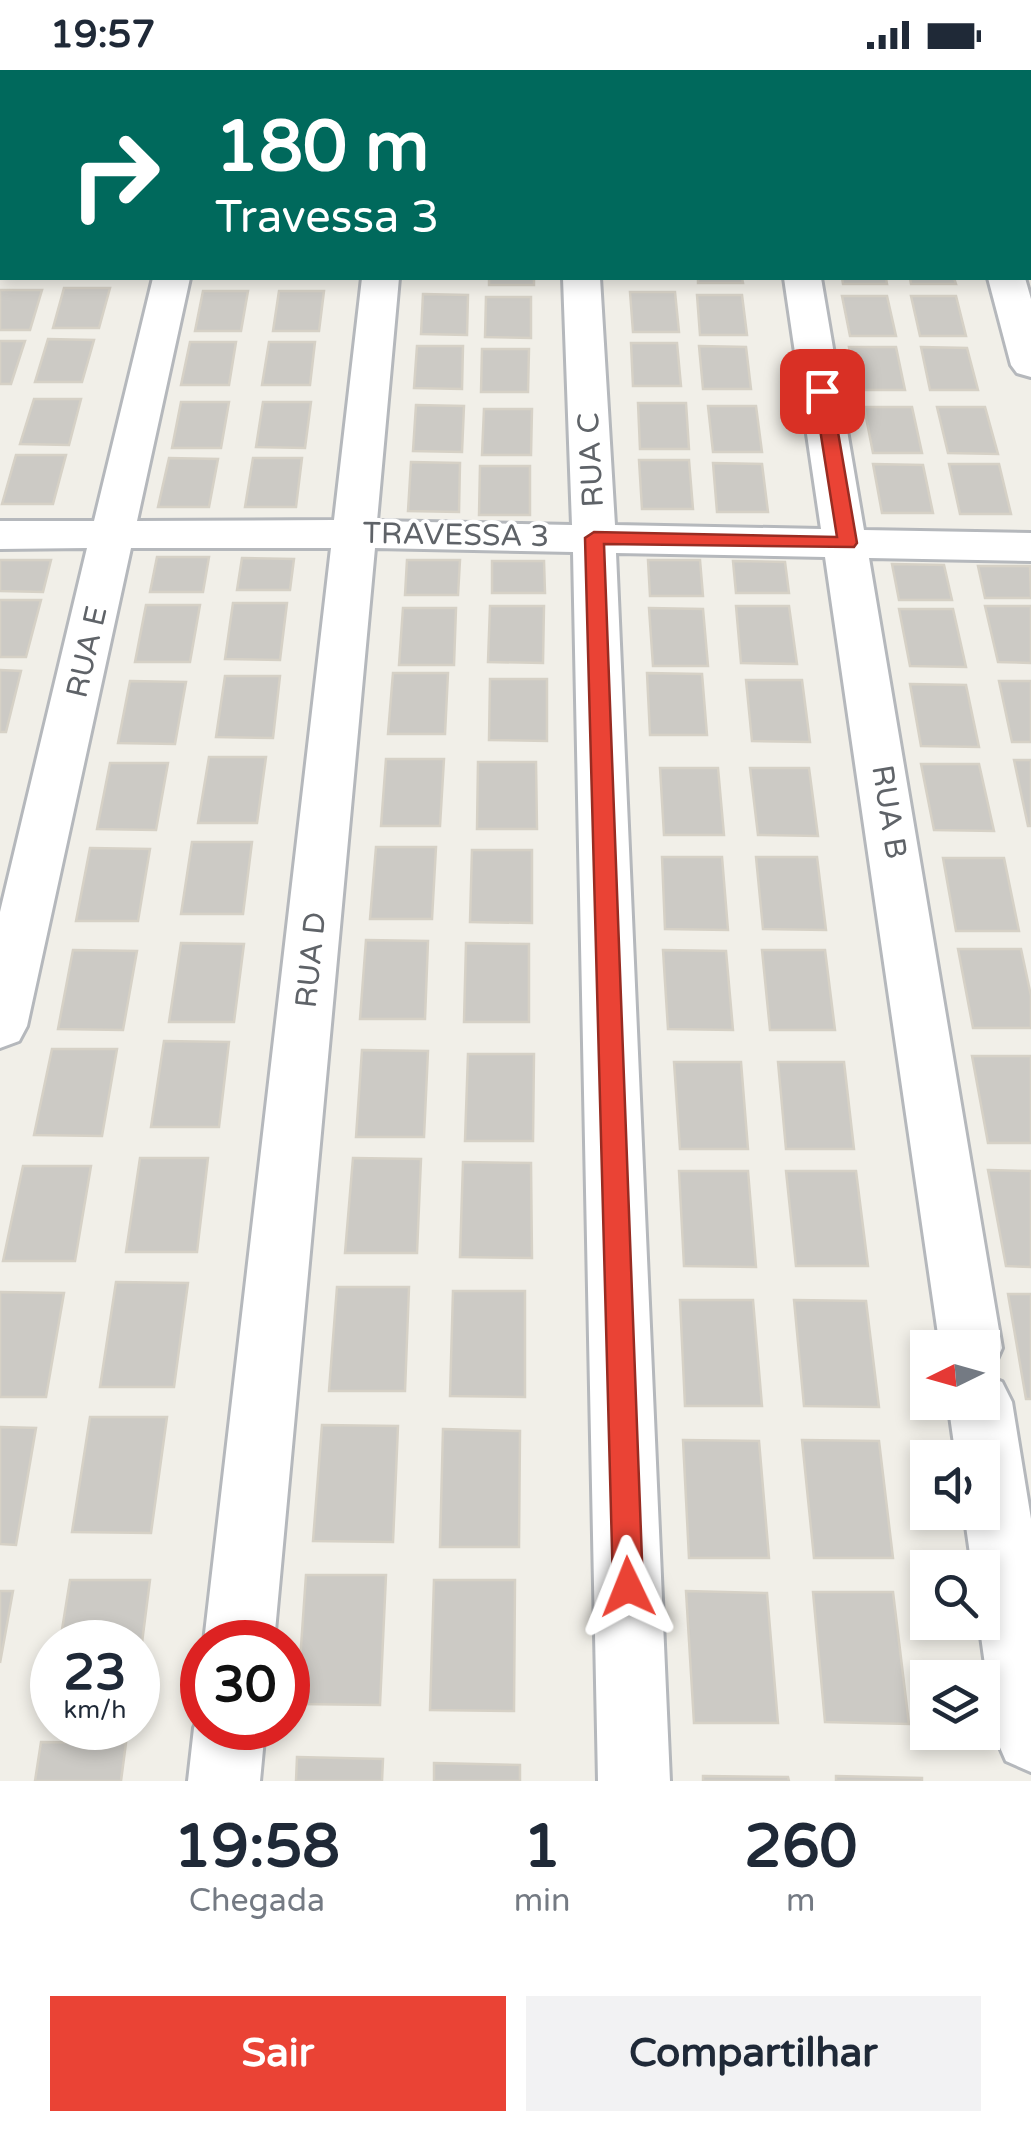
<!DOCTYPE html>
<html lang="pt">
<head>
<meta charset="utf-8">
<style>
	:root { --surface:#fff; --page:#f2f2f3; --text:#1f2937; --muted:#747a83; --accent:#ea4335 }
	body { margin:0; font-family:"Varela Round",sans-serif; background:var(--page); color:var(--text); height:100vh; display:flex; flex-direction:column; font-size:38px; white-space:nowrap }
	* { box-sizing:border-box; margin:0 }
	p { font-size:32px; color:var(--muted) }
	.icon { flex:none; width:55px; height:55px; fill:none; stroke:currentColor; stroke-width:2; stroke-linecap:round; stroke-linejoin:round }
	.map { position:relative; height:1711px; overflow:hidden }
	.sheet { display:flex; flex-direction:column; background:var(--surface); flex:1 }
	.sheet>* { flex:none }
	.hud { position:absolute; left:0px; top:0px; width:1032px; height:210px; box-shadow:0 5px 15px #0003; background:#00695c; color:#fff; overflow:hidden }
	.needle { width:65px; rotate:265deg }
	.controls { position:absolute; left:910px; top:1260px; display:grid; gap:20px }
	.controls a { display:grid; place-items:center; width:90px; height:90px; border-radius:0px; background:var(--surface); box-shadow:0 5px 15px #0003; font-size:50px }
	.speed { position:absolute; left:30px; top:1550px; display:flex; gap:20px; font-size:50px; font-weight:700; text-align:center }
	.speed>* { display:grid; place-content:center; width:130px; height:130px; border-radius:50%; background:var(--surface); box-shadow:0 5px 15px #0003; line-height:1 }
	.speed small { font-size:25px; font-weight:400 }
	.speed .limit { border:15px solid #d22; background:#fff; color:#111 }
	.pin { position:absolute; display:grid; place-items:center; width:85px; height:85px; color:#fff; margin:-42px; border-radius:20px; box-shadow:0 5px 15px #0006 }
	.me { position:absolute; width:110px; margin:-55px; rotate:358deg; stroke-linejoin:round; filter:drop-shadow(0 0 8px #0008) }
	.turn { display:flex; align-items:center; gap:35px; height:210px; padding:0 50px; font-size:45px }
	.turn .icon { width:130px; height:130px; stroke-width:2.5 }
	.turn b { display:block; font-size:70px; line-height:85px }
	.eta { display:flex; justify-content:space-evenly; align-items:center; height:170px; text-align:center }
	.eta b { font-size:60px; font-weight:700; line-height:70px }
	.button { display:flex; gap:20px; margin-top:auto; padding:20px 50px }
	.button a { flex:1; height:115px; border-radius:0px; background:var(--accent); color:#fff; font-size:40px; font-weight:700; line-height:115px; text-align:center }
	.button a+a { background:var(--page); color:var(--text) }
	.status { display:flex; justify-content:space-between; align-items:center; height:70px; padding:0 50px; background:var(--surface); direction:ltr }
	.status svg { height:28px; fill:currentColor }
	.map>svg:first-child { display:block }
	.building { fill:#cccac5; stroke:#d6d1c6; stroke-width:2.5 }
	.lines { fill:none; stroke-linecap:round; stroke-linejoin:round }
	.minor-casing { stroke:#b5b8bc; stroke-width:6 }
	.minor { fill:#fff; fill-rule:evenodd }
	.route { fill:#ea4335; stroke:#982c22; stroke-width:2.5 }
	.labels { text-anchor:middle; dominant-baseline:central; stroke-width:8; stroke-linejoin:round; paint-order:stroke }
	.street-label { font-size:30px; fill:#5f6368; stroke:#fff }
</style>
</head>
<body>
<div class="status"><b>19:57</b><svg viewBox="0 0 49 12"><path d="M0 12V9h3v3zM5 12V6h3v6zM10 12V3h3v9zM15 12V0h3v12zM26 1h20v11H26zM47 4h2v5h-2z"/></svg></div>
<div class="map">
<svg width="1031" height="1711" viewBox="0 0 1031 1711">
	<rect width="100%" height="100%" fill="#f1efe8"/>
	<g class="building">
		<rect x="489" y="208" width="45" height="7"/>
		<path d="M 698,208 L 742,208 L 743,213 L 698,213 Z"/>
		<path d="M 842,208 L 886,208 L 887,214 L 843,214 Z"/>
		<path d="M 910,208 L 954,208 L 956,214 L 911,214 Z"/>
		<path d="M 64,218 L 110,218 L 99,258 L 53,258 Z"/>
		<path d="M 0,220 L 42,220 L 30,260 L 0,260 Z"/>
		<path d="M 203,221 L 248,221 L 241,261 L 195,261 Z"/>
		<path d="M 279,221 L 324,221 L 319,261 L 273,261 Z"/>
		<path d="M 630,222 L 675,222 L 679,262 L 633,262 Z"/>
		<path d="M 423,224 L 468,225 L 467,265 L 421,264 Z"/>
		<path d="M 697,225 L 742,225 L 747,265 L 700,265 Z"/>
		<path d="M 842,226 L 887,226 L 896,266 L 850,266 Z"/>
		<path d="M 911,226 L 956,226 L 966,266 L 920,266 Z"/>
		<path d="M 486,227 L 531,227 L 531,268 L 485,267 Z"/>
		<path d="M 48,269 L 94,270 L 82,312 L 35,312 Z"/>
		<path d="M 0,271 L 25,271 L 11,314 L 0,314 Z"/>
		<path d="M 190,272 L 236,272 L 229,315 L 181,315 Z"/>
		<path d="M 269,272 L 315,272 L 310,315 L 262,315 Z"/>
		<path d="M 631,273 L 677,273 L 681,316 L 633,316 Z"/>
		<path d="M 417,276 L 463,276 L 462,319 L 414,318 Z"/>
		<path d="M 699,276 L 746,277 L 751,319 L 703,319 Z"/>
		<path d="M 849,277 L 896,277 L 905,320 L 857,320 Z"/>
		<path d="M 921,277 L 967,278 L 978,320 L 930,320 Z"/>
		<path d="M 482,279 L 529,279 L 528,322 L 481,322 Z"/>
		<path d="M 34,329 L 81,329 L 69,375 L 20,374 Z"/>
		<path d="M 181,332 L 229,332 L 221,378 L 172,378 Z"/>
		<path d="M 263,332 L 311,332 L 305,378 L 256,377 Z"/>
		<path d="M 638,333 L 686,333 L 689,379 L 640,379 Z"/>
		<path d="M 416,335 L 464,336 L 462,382 L 413,381 Z"/>
		<path d="M 708,336 L 756,336 L 762,382 L 713,382 Z"/>
		<path d="M 864,337 L 912,337 L 922,383 L 873,383 Z"/>
		<path d="M 937,337 L 985,337 L 998,384 L 948,383 Z"/>
		<path d="M 484,339 L 532,339 L 531,385 L 482,385 Z"/>
		<path d="M 16,385 L 66,385 L 53,434 L 2,434 Z"/>
		<path d="M 169,388 L 218,389 L 209,437 L 158,437 Z"/>
		<path d="M 253,388 L 302,388 L 296,437 L 245,437 Z"/>
		<path d="M 639,390 L 689,390 L 693,439 L 642,439 Z"/>
		<path d="M 411,392 L 460,393 L 459,442 L 408,441 Z"/>
		<path d="M 713,393 L 762,394 L 768,442 L 717,442 Z"/>
		<path d="M 873,394 L 923,395 L 933,443 L 882,443 Z"/>
		<path d="M 949,394 L 999,394 L 1011,444 L 960,444 Z"/>
		<path d="M 480,396 L 530,396 L 530,445 L 479,445 Z"/>
		<path d="M 157,487 L 209,487 L 203,522 L 150,522 Z"/>
		<path d="M 242,488 L 294,489 L 290,520 L 237,520 Z"/>
		<path d="M 0,490 L 51,490 L 43,522 L 0,521 Z"/>
		<path d="M 407,490 L 460,490 L 458,525 L 405,525 Z"/>
		<path d="M 648,490 L 700,490 L 703,526 L 650,526 Z"/>
		<path d="M 492,491 L 544,491 L 545,523 L 492,523 Z"/>
		<path d="M 733,491 L 785,492 L 789,523 L 736,523 Z"/>
		<path d="M 892,494 L 944,495 L 952,530 L 899,530 Z"/>
		<path d="M 978,496 L 1030,496 L 1031,528 L 985,528 Z"/>
		<path d="M 0,530 L 41,530 L 26,587 L 0,587 Z"/>
		<path d="M 233,533 L 287,533 L 280,590 L 225,589 Z"/>
		<path d="M 146,535 L 200,535 L 190,592 L 135,592 Z"/>
		<path d="M 490,536 L 544,536 L 543,593 L 488,592 Z"/>
		<path d="M 736,536 L 789,536 L 797,594 L 741,593 Z"/>
		<path d="M 985,536 L 1031,536 L 1031,593 L 998,592 Z"/>
		<path d="M 403,538 L 456,538 L 454,595 L 399,595 Z"/>
		<path d="M 649,538 L 703,539 L 708,596 L 653,596 Z"/>
		<path d="M 899,539 L 953,539 L 966,597 L 910,596 Z"/>
		<path d="M 0,600 L 21,601 L 6,662 L 0,662 Z"/>
		<path d="M 393,603 L 448,603 L 445,664 L 388,664 Z"/>
		<path d="M 647,603 L 702,604 L 707,665 L 650,665 Z"/>
		<path d="M 225,606 L 280,606 L 273,668 L 216,667 Z"/>
		<path d="M 490,609 L 547,609 L 547,671 L 489,670 Z"/>
		<path d="M 746,610 L 802,610 L 810,672 L 752,671 Z"/>
		<path d="M 130,611 L 186,612 L 175,674 L 118,673 Z"/>
		<path d="M 999,611 L 1031,611 L 1031,672 L 1012,672 Z"/>
		<path d="M 910,614 L 966,615 L 979,677 L 921,676 Z"/>
		<path d="M 209,687 L 266,687 L 257,753 L 198,753 Z"/>
		<path d="M 386,689 L 444,689 L 440,756 L 381,756 Z"/>
		<path d="M 1014,690 L 1031,690 L 1031,756 L 1028,756 Z"/>
		<path d="M 478,692 L 536,692 L 537,759 L 477,759 Z"/>
		<path d="M 110,693 L 168,693 L 156,760 L 97,759 Z"/>
		<path d="M 921,694 L 979,694 L 994,761 L 934,760 Z"/>
		<path d="M 660,698 L 718,698 L 724,765 L 664,765 Z"/>
		<path d="M 750,698 L 809,698 L 818,766 L 758,765 Z"/>
		<path d="M 192,772 L 252,772 L 243,844 L 181,844 Z"/>
		<path d="M 376,777 L 436,777 L 432,849 L 370,849 Z"/>
		<path d="M 90,778 L 150,779 L 138,851 L 76,851 Z"/>
		<path d="M 472,780 L 532,780 L 532,853 L 470,852 Z"/>
		<path d="M 662,787 L 722,787 L 728,860 L 665,859 Z"/>
		<path d="M 756,787 L 817,787 L 826,860 L 763,859 Z"/>
		<path d="M 943,788 L 1004,788 L 1019,861 L 956,861 Z"/>
		<path d="M 366,870 L 428,871 L 425,949 L 360,949 Z"/>
		<path d="M 181,873 L 244,874 L 234,952 L 169,952 Z"/>
		<path d="M 466,873 L 529,874 L 529,952 L 464,952 Z"/>
		<path d="M 958,879 L 1021,879 L 1031,926 L 1031,958 L 973,958 Z"/>
		<path d="M 73,880 L 137,881 L 123,960 L 58,959 Z"/>
		<path d="M 663,880 L 726,881 L 733,960 L 668,959 Z"/>
		<path d="M 762,880 L 825,880 L 835,960 L 770,960 Z"/>
		<path d="M 164,971 L 229,972 L 219,1057 L 151,1057 Z"/>
		<path d="M 52,979 L 117,979 L 102,1066 L 34,1065 Z"/>
		<path d="M 362,980 L 428,981 L 424,1067 L 356,1067 Z"/>
		<path d="M 468,984 L 534,984 L 533,1071 L 465,1071 Z"/>
		<path d="M 972,986 L 1031,986 L 1031,1073 L 988,1073 Z"/>
		<path d="M 674,992 L 741,992 L 748,1079 L 680,1079 Z"/>
		<path d="M 778,992 L 844,992 L 854,1079 L 786,1079 Z"/>
		<path d="M 140,1088 L 208,1088 L 197,1182 L 126,1182 Z"/>
		<path d="M 353,1088 L 421,1089 L 417,1183 L 345,1183 Z"/>
		<path d="M 463,1092 L 531,1093 L 532,1188 L 460,1187 Z"/>
		<path d="M 23,1096 L 91,1096 L 75,1191 L 3,1191 Z"/>
		<path d="M 988,1100 L 1031,1101 L 1031,1197 L 1006,1196 Z"/>
		<path d="M 679,1101 L 748,1101 L 756,1197 L 684,1196 Z"/>
		<path d="M 786,1101 L 856,1101 L 868,1196 L 796,1196 Z"/>
		<path d="M 116,1212 L 188,1213 L 174,1317 L 100,1317 Z"/>
		<path d="M 337,1217 L 409,1217 L 405,1321 L 329,1321 Z"/>
		<path d="M 453,1221 L 525,1221 L 525,1327 L 450,1326 Z"/>
		<path d="M 0,1222 L 64,1223 L 46,1327 L 0,1327 Z"/>
		<path d="M 1008,1224 L 1031,1224 L 1031,1329 L 1026,1329 Z"/>
		<path d="M 680,1230 L 753,1230 L 762,1336 L 685,1336 Z"/>
		<path d="M 794,1230 L 866,1231 L 879,1337 L 804,1336 Z"/>
		<path d="M 90,1347 L 167,1347 L 151,1463 L 72,1462 Z"/>
		<path d="M 322,1355 L 398,1356 L 393,1472 L 313,1471 Z"/>
		<path d="M 0,1357 L 36,1358 L 16,1475 L 0,1474 Z"/>
		<path d="M 443,1359 L 520,1361 L 519,1477 L 440,1477 Z"/>
		<path d="M 683,1370 L 759,1371 L 769,1488 L 689,1488 Z"/>
		<path d="M 802,1370 L 879,1371 L 893,1488 L 814,1488 Z"/>
		<path d="M 306,1505 L 386,1505 L 380,1635 L 297,1634 Z"/>
		<path d="M 70,1510 L 150,1510 L 138,1604 L 138,1572 L 60,1572 Z"/>
		<path d="M 434,1510 L 515,1510 L 514,1641 L 430,1640 Z"/>
		<path d="M 0,1521 L 13,1521 L 0,1593 Z"/>
		<path d="M 686,1521 L 767,1523 L 778,1653 L 694,1653 Z"/>
		<path d="M 813,1522 L 893,1522 L 909,1654 L 825,1652 Z"/>
		<path d="M 41,1672 L 126,1673 L 121,1711 L 35,1711 Z"/>
		<path d="M 297,1687 L 383,1689 L 382,1711 L 296,1711 Z"/>
		<path d="M 434,1693 L 520,1695 L 520,1711 L 434,1711 Z"/>
		<path d="M 703,1706 L 788,1707 L 789,1711 L 703,1711 Z"/>
		<path d="M 836,1706 L 922,1708 L 922,1711 L 836,1711 Z"/>
	</g>
	<g class="lines">
		<defs>
			<g id="minor">
				<rect x="200" y="0" width="32" height="2"/>
				<rect x="385" y="0" width="32" height="2"/>
				<rect x="556" y="0" width="32" height="2"/>
				<rect x="753" y="0" width="32" height="2"/>
				<path d="M 929,0 L 961,0 L 962,2 L 930,2 Z"/>
				<path d="M 153,208 L 190,208 L 137,451 L 334,450 L 362,208 L 399,208 L 377,451 L 572,455 L 563,208 L 600,208 L 615,455 L 821,459 L 784,208 L 821,208 L 864,460 L 1031,463 L 1031,491 L 869,488 L 1002,1278 L 993,1298 L 982,1302 L 982,1278 L 940,1278 L 825,487 L 616,483 L 670,1711 L 598,1711 L 573,482 L 375,478 L 274,1572 L 204,1572 L 331,478 L 131,478 L 27,956 L 19,971 L 0,978 L 0,842 L 87,478 L 0,479 L 0,451 L 94,451 Z"/>
				<path d="M 988,208 L 1025,208 L 1031,229 L 1031,307 L 1017,303 L 1011,295 Z"/>
				<path d="M 982,1304 L 1002,1312 L 1012,1332 L 1031,1449 L 1031,1702 L 1006,1691 L 995,1666 L 979,1552 L 982,1552 L 982,1498 L 972,1498 L 964,1442 L 982,1442 L 982,1388 L 956,1388 L 948,1332 L 982,1332 Z"/>
				<path d="M 202,1639 L 202,1658 L 265,1658 L 260,1711 L 188,1711 L 194,1658 Z"/>
			</g>
		</defs>
		<use href="#minor" class="minor-casing"/>
		<use href="#minor" class="minor"/>
	</g>
	<path class="route" d="M 822,316 L 831,321 L 857,473 L 854,477 L 604,474 L 643,1517 L 638,1527 L 628,1531 L 618,1527 L 613,1517 L 585,468 L 594,462 L 837,467 L 814,321 Z"/>
	<g class="labels">
		<g class="street-label">
			<text transform="translate(591 390) rotate(-93)">RUA C</text>
			<text transform="translate(456 465) rotate(1)">TRAVESSA 3</text>
			<text transform="translate(87 582) rotate(-77)">RUA E</text>
			<text transform="translate(889 742) rotate(81)">RUA B</text>
			<text transform="translate(311 890) rotate(-84)">RUA D</text>
		</g>
	</g>
</svg>
<div class="controls">
<a><svg class="needle" viewBox="-14 -14 28 28"><path d="M0-13l5 13h-10z" fill="#e53935"/><path d="M0 13l5-13h-10z" fill="#747a83"/></svg></a>
<a><svg class="icon" aria-label="sound" viewBox="0 0 24 24"><path d="M4 9h4l5-4v14l-5-4H4zM17 9q2 3 0 6"/></svg></a>
<a><svg class="icon" aria-label="search" viewBox="0 0 24 24"><circle cx="10" cy="10" r="6"/><path d="M15 15l6 6"/></svg></a>
<a><svg class="icon" aria-label="layers" viewBox="0 0 24 24"><path d="M12 4l9 5-9 5-9-5zM3 14l9 5 9-5"/></svg></a>
</div>
<div class="speed"><div>23<small>km/h</small></div><div class="limit">30</div></div>
<div class="pin" style="left:822px;top:321px;background:#d93025"><svg class="icon" aria-label="arrive" viewBox="0 0 24 24"><path d="M6 21V4h12l-3 4 3 4H6"/></svg></div>
<svg class="me" style="left:628px;top:1517px" viewBox="-20 -20 40 40"><path d="M0-17L14 15 0 8-14 15z" fill="#ea4335" stroke="#fff" stroke-width="4"/></svg>
<div class="hud">
<div class="turn"><svg class="icon" aria-label="right" viewBox="0 0 24 24"><path d="M7 20v-9h11M14 6l5 5-5 5"/></svg><div><b>180 m</b>Travessa 3</div></div>
</div>
</div>
<section class="sheet">
<div class="eta">
<div><b>19:58</b><p>Chegada</p></div>
<div><b>1</b><p>min</p></div>
<div><b>260</b><p>m</p></div>
</div>
<div class="button"><a>Sair</a><a>Compartilhar</a></div>
</section>
</body>
</html>
